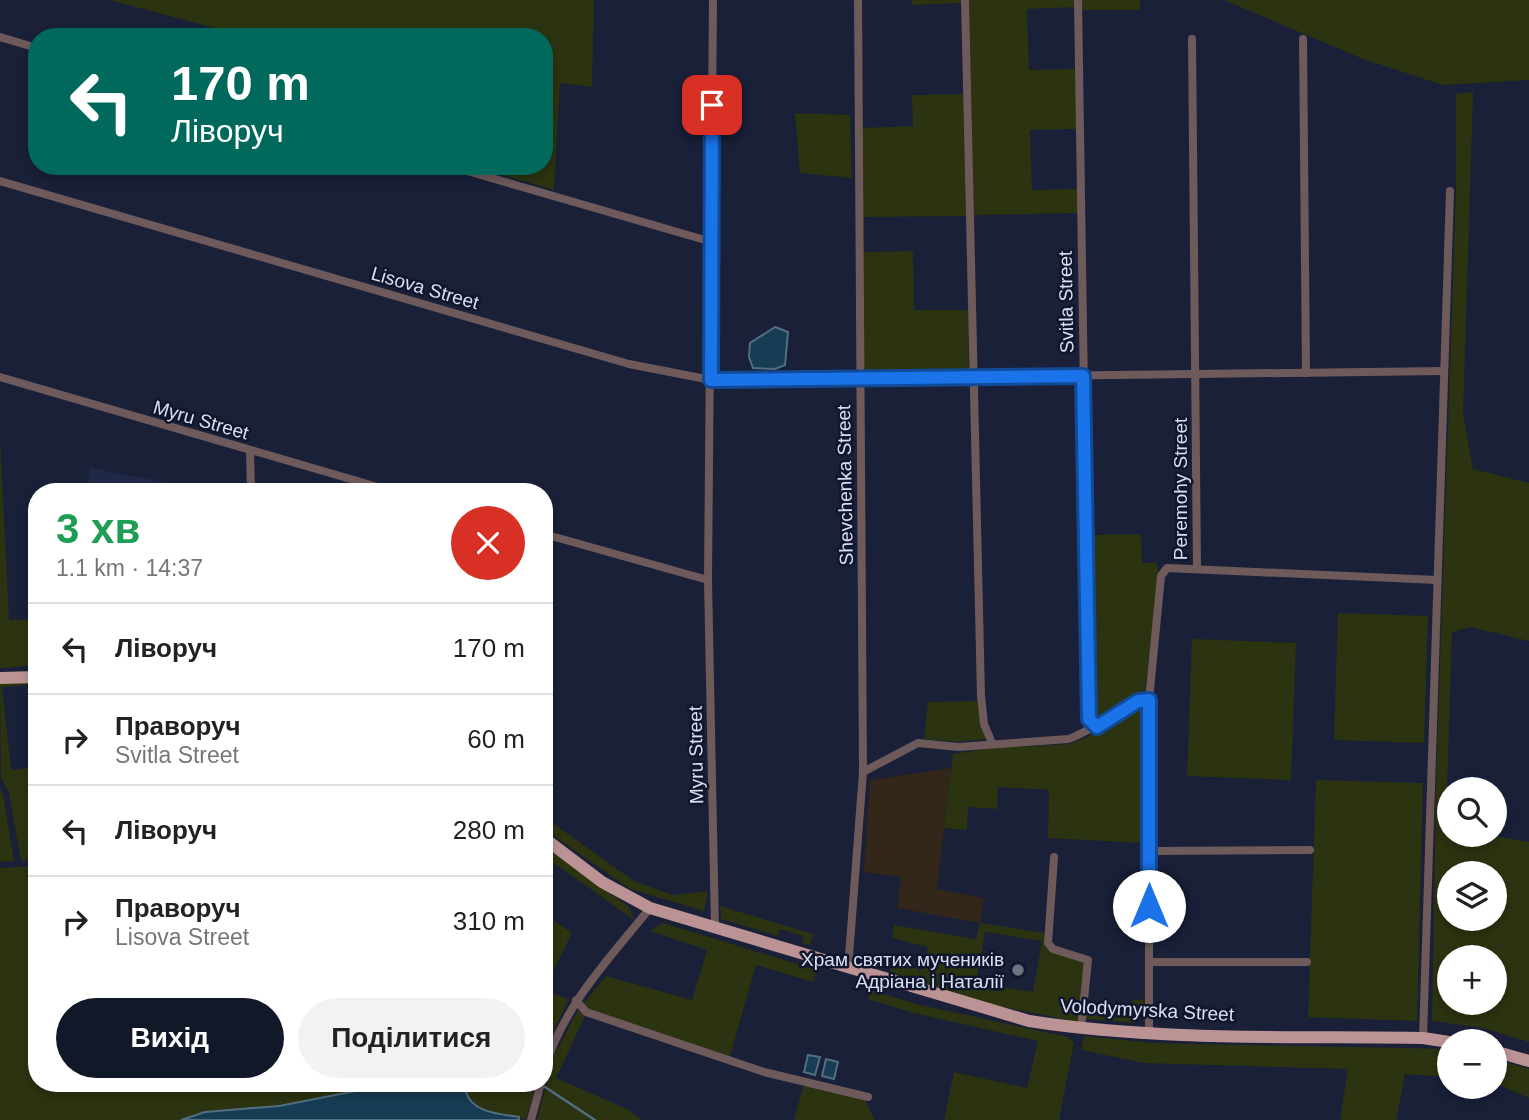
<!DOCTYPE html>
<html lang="uk">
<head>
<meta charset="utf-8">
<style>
	:root { --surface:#fff; --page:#f2f2f2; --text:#222; --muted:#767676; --line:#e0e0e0; --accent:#111827 }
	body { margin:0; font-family:Arial,sans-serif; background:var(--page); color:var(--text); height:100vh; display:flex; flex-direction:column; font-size:26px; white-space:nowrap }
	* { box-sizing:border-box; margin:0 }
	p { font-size:23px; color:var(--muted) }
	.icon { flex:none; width:38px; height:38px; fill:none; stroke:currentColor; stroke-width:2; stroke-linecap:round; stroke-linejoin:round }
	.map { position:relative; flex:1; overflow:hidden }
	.side { position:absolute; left:28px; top:483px; width:525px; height:609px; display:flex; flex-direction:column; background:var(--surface); border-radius:28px; box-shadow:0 4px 10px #0003 }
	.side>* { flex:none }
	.banner { position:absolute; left:28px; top:28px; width:525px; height:147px; border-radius:28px; box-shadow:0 4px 10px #0003; background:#00695c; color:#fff; overflow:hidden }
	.controls { position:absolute; left:1437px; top:777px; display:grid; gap:14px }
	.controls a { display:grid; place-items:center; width:70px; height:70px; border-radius:50%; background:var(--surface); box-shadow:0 4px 10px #0003; font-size:35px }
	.pin { position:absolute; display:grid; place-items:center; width:60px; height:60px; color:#fff; margin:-30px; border-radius:14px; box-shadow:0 4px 10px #0006 }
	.me { position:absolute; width:77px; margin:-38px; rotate:0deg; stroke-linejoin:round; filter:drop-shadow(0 0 5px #0008) }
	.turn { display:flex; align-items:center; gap:24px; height:147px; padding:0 28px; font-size:32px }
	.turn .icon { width:91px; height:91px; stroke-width:2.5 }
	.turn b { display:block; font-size:49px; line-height:60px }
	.round { display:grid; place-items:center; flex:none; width:74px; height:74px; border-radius:37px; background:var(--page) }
	.headline { display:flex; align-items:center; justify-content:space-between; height:119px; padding:0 28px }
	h1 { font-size:42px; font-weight:700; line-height:52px; color:#1e9e55 }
	.cta { display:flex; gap:14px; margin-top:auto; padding:14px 28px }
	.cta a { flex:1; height:80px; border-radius:42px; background:var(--accent); color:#fff; font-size:28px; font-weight:700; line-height:80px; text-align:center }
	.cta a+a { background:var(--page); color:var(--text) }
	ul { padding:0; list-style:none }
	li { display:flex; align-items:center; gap:21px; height:91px; padding:0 28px; border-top:2px solid var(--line) }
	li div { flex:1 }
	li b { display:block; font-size:26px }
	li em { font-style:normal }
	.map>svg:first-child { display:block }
	.industrial { fill:#322718 }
	.built { fill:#1f2846 }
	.green { fill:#2b3310; fill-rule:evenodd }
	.water { fill:#163d53; stroke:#516e82; stroke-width:2 }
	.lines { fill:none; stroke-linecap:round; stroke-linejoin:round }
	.stream { stroke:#516e82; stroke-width:2.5 }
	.minor { stroke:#6e5a5b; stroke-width:8 }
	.primary { stroke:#bc9395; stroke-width:12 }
	.route-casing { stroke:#114b97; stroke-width:18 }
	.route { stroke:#1a73e8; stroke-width:12 }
	.worship-dot { fill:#6b7280; stroke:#10162d; stroke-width:2.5 }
	.labels { text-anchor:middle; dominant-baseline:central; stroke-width:5; stroke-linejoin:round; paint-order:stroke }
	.street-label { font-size:19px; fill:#dae0f0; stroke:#10162d }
	.poi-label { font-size:19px; fill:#dae0f0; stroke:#10162d; text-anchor:end }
</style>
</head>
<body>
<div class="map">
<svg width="1529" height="1120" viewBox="0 0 1529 1120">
	<rect width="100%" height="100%" fill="#192038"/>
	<path class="industrial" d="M 951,768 L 937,889 L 984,898 L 980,923 L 897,908 L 901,877 L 864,872 L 870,780 Z"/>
	<path class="built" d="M 90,468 L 167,482 L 165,492 L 86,492 Z"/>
	<g class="green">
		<path d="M 110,0 L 594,0 L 592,87 L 560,83 L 554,190 L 496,173 L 496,166 L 544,166 L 544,37 L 248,37 Z"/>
		<path d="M 912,0 L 961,0 L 961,3 L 912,5 Z"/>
		<path d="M 969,0 L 1074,0 L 1075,7 L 1027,9 L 1029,70 L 1076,69 L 1077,129 L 1030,130 L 1032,190 L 1077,189 L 1078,213 L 974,215 Z"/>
		<rect x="1081" y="0" width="59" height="10"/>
		<path d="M 1224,0 L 1529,0 L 1529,80 L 1443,85 L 1363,59 Z"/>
		<path d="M 1473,92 L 1463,415 L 1473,469 L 1529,483 L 1529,641 L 1470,627 L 1452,632 L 1446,822 L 1449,823 L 1449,835 L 1491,835 L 1529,842 L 1529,1042 L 1483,1028 L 1432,1021 L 1436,783 L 1456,191 L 1456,94 ZM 1449,873 L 1494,873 L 1494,919 L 1449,919 ZM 1449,957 L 1494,957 L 1494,1003 L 1449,1003 Z"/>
		<path d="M 963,94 L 966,216 L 863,217 L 862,128 L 913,126 L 912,95 Z"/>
		<path d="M 795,113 L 850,115 L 852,178 L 800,173 Z"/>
		<path d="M 913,251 L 914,310 L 968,310 L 969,372 L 864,374 L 863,252 Z"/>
		<path d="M 0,437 L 9,620 L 37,619 L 37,665 L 0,668 Z"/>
		<path d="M 1141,534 L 1142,563 L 1156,563 L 1159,573 L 1145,690 L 1097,722 L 1092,717 L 1090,535 Z"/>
		<path d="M 1338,613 L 1428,616 L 1424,743 L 1334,740 Z"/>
		<path d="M 1192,639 L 1296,643 L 1291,780 L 1187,776 Z"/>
		<path d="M 37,680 L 37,684 L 2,687 L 11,770 L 37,767 L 37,860 L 21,861 L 9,793 L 1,778 L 0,682 Z"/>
		<path d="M 978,701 L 986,739 L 958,742 L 924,739 L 928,702 Z"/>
		<path d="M 1136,707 L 1144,709 L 1144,843 L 1048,838 L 1049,790 L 998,787 L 997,809 L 968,807 L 967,830 L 944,828 L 953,754 L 992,748 L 1069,744 L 1086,738 Z"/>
		<path d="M 1316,780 L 1423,783 L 1417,1021 L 1308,1017 Z"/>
		<path d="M 0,788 L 3,795 L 14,861 L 0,862 Z"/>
		<path d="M 544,817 L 634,881 L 673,895 L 708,891 L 704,911 L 630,889 L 544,829 Z"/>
		<path d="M 544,844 L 629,907 L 634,920 L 544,856 Z"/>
		<path d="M 37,866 L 37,1083 L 397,1083 L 279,1106 L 205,1112 L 181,1120 L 0,1120 L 0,868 Z"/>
		<path d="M 720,906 L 813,934 L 810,945 L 802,943 L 803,936 L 780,929 L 778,936 L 721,919 Z"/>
		<path d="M 544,914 L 572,933 L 547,983 L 544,982 Z"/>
		<path d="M 663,923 L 817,970 L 813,982 L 756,965 L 730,1056 L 588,1011 L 583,1004 L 606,976 L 692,1000 L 707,950 L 650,931 Z"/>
		<path d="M 980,923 L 1046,933 L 1045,945 L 1085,962 L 1078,1022 L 979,1002 L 890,972 L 892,963 L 922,970 L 928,947 L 892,938 L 894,925 L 976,939 ZM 985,932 L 1042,941 L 1033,992 L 976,983 Z"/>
		<path d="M 871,990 L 916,1004 L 1068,1037 L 1074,1043 L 1059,1120 L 944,1120 L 954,1072 L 1027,1088 L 1038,1041 L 913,1013 L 868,999 Z"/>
		<path d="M 544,991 L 569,999 L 544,1052 Z"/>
		<path d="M 1132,999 L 1145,1000 L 1144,1015 L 1135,1023 L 1085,1019 L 1086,1009 L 1130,1013 Z"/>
		<path d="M 578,1010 L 585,1016 L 556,1078 L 627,1109 L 642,1120 L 537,1120 L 554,1055 Z"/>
		<path d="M 1084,1036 L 1153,1043 L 1449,1049 L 1449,1077 L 1405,1074 L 1396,1120 L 1340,1120 L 1348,1069 L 1144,1063 L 1081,1050 Z"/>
		<path d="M 1495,1059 L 1529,1069 L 1529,1098 L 1495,1083 Z"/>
		<path d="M 510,1083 L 536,1083 L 526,1120 L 486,1111 L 468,1100 L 466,1092 L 469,1088 Z"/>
		<path d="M 804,1084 L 864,1099 L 875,1120 L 794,1120 Z"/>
	</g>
	<g class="water">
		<path d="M 775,327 L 788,332 L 785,365 L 775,369 L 753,368 L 749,357 L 750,343 Z"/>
		<path d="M 808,1055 L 820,1057 L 815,1075 L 804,1072 Z"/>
		<path d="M 826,1059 L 838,1062 L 834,1079 L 822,1076 Z"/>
		<path d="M 397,1083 L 510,1083 L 469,1088 L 466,1092 C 472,1113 501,1114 519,1117 L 519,1120 L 181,1120 L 205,1112 L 279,1106 Z"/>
	</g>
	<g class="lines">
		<path class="stream" d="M 545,1087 L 595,1120"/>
		<g class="minor">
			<path d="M 713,0 L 708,580 L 715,928"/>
			<path d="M 965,0 L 981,696 L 984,724 L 992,743"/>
			<path d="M 1078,0 L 1089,719 L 1097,727"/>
			<path d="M 0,37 L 37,48"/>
			<path d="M 1192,39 L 1197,569"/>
			<path d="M 1303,39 L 1306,373"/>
			<path d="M 450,166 L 712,242"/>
			<path d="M 0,181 L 629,364 L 711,380 L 1444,371"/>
			<path d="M 0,377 L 395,492"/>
			<path d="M 250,451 L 251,492"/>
			<path d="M 544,534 L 708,580"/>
			<path d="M 863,772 L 918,743 L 958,747 L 1068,739 C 1096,730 1121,703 1149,700"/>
			<path d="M 1149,851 L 1310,850"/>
			<path d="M 1054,857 L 1048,943 L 1053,949 L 1088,960 L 1081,1029"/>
			<path d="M 1149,962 L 1307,962"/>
			<path d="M 848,969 L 863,772 L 858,0"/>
			<path d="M 576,1000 L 586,1012 L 764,1072 L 868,1097"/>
			<path d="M 1149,1033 L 1149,700 L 1161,576 L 1167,568 L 1437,580"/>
			<path d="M 1423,1038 L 1450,191"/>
			<path d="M 544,1071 C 562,1007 609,959 650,908"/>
			<path d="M 531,1120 L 541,1083"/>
		</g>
		<g class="primary">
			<path d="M 0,678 L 37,677"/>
			<path d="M 544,838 L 602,882 L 650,908 L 1029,1021 C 1158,1041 1292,1036 1423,1038 L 1449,1042"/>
			<path d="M 1494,1051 L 1529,1061"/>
		</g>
	</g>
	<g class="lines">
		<defs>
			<path id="route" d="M 712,105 L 711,380 L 1083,376 L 1089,719 L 1097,727 L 1138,701 L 1149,700 L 1149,906"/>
		</defs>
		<use href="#route" class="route-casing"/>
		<use href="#route" class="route"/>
	</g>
	<circle class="worship-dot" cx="1018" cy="970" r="7"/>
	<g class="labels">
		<g class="street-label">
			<text transform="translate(425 288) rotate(16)">Lisova Street</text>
			<text transform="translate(1066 302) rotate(-91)">Svitla Street</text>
			<text transform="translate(201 420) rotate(16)">Myru Street</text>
			<text transform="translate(845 485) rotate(-91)">Shevchenka Street</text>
			<text transform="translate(1180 489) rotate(-90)">Peremohy Street</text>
			<text transform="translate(696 755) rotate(-91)">Myru Street</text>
			<text transform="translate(1147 1010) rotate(3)">Volodymyrska Street</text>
		</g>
		<g class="poi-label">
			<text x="1004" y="959">Храм святих мучеників<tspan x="1004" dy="22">Адріана і Наталії</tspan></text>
		</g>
	</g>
</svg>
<div class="controls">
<a><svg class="icon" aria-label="search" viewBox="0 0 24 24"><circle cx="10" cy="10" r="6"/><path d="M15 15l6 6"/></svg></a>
<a><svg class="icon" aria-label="layers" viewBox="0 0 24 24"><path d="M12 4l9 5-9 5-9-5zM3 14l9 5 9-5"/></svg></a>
<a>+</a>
<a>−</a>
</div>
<div class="pin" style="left:712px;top:105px;background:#d93025"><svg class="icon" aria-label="arrive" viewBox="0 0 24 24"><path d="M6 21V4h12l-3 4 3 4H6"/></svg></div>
<svg class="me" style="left:1149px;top:906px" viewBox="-20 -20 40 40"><circle r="19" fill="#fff"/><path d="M0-13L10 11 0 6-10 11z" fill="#1a73e8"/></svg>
<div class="banner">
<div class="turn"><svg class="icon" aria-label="left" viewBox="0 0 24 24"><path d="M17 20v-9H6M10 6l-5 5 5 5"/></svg><div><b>170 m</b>Ліворуч</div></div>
</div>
<section class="side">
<div class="headline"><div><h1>3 хв</h1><p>1.1 km · 14:37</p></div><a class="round" style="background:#d93025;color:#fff"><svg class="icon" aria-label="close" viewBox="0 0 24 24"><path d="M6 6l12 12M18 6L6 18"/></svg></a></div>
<ul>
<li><svg class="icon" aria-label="left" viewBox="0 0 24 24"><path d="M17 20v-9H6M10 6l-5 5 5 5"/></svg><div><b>Ліворуч</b></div><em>170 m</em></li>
<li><svg class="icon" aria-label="right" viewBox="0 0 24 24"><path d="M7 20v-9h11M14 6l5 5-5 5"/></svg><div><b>Праворуч</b><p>Svitla Street</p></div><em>60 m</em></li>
<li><svg class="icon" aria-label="left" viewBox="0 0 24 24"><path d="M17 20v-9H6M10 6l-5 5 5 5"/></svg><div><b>Ліворуч</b></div><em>280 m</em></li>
<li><svg class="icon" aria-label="right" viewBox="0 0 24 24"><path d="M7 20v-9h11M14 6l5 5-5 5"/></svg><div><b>Праворуч</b><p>Lisova Street</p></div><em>310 m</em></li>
</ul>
<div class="cta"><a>Вихід</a><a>Поділитися</a></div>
</section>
</div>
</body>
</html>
